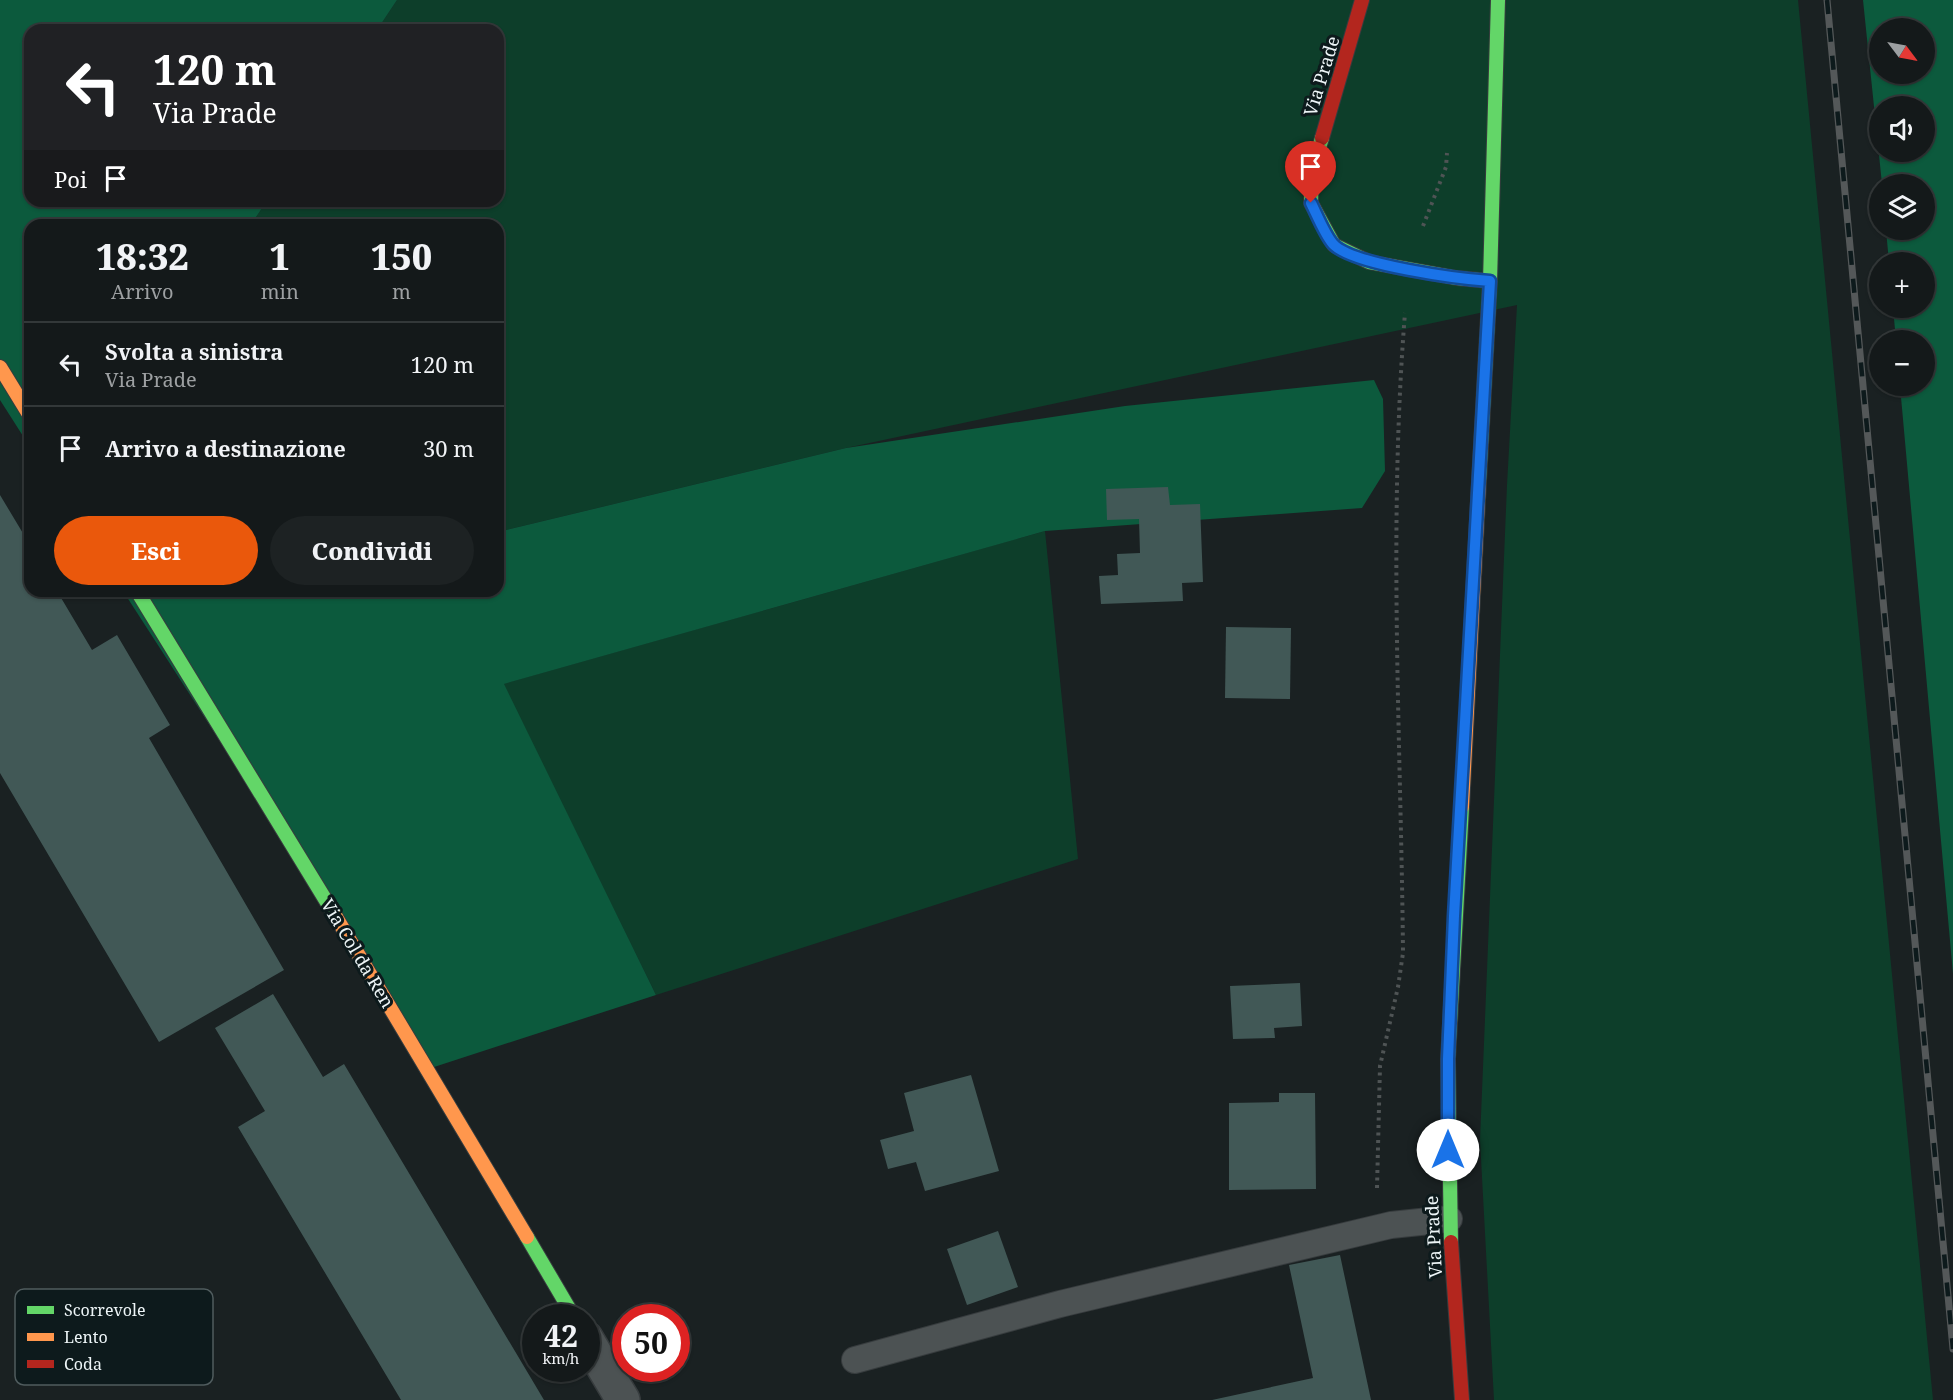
<!DOCTYPE html>
<html lang="it">
<head>
<meta charset="utf-8">
<style>
	:root { --surface:#14191a; --page:#1d2223; --text:#f1f3f6; --muted:#9da0a2; --line:#333839; --accent:#ea580c }
	body { margin:0; font-family:"Noto Serif",serif; background:var(--page); color:var(--text); height:100vh; display:flex; flex-direction:column; font-size:22px; white-space:nowrap }
	* { box-sizing:border-box; margin:0 }
	p { font-size:20px; color:var(--muted) }
	.icon { flex:none; width:33px; height:33px; fill:none; stroke:currentColor; stroke-width:2; stroke-linecap:round; stroke-linejoin:round }
	.map { position:relative; flex:1; overflow:hidden }
	.side { position:absolute; left:24px; top:219px; width:480px; height:378px; display:flex; flex-direction:column; background:var(--surface); border-radius:18px; box-shadow:0 2px 4px #0004,0 0 0 2px var(--line) }
	.side>* { flex:none }
	.guide { position:absolute; left:24px; top:24px; width:480px; height:183px; border-radius:18px; box-shadow:0 2px 4px #0004,0 0 0 2px var(--line); background:#202124; color:#fff; overflow:hidden }
	.needle { width:39px; rotate:122deg }
	.buttons { position:absolute; left:1869px; top:18px; display:grid; gap:12px }
	.buttons a { display:grid; place-items:center; width:66px; height:66px; border-radius:50%; background:var(--surface); box-shadow:0 2px 4px #0004,0 0 0 2px var(--line); font-size:30px }
	.speed { position:absolute; left:522px; top:1304px; display:flex; gap:12px; font-size:30px; font-weight:700; text-align:center }
	.speed>* { display:grid; place-content:center; width:78px; height:78px; border-radius:50%; background:var(--surface); box-shadow:0 2px 4px #0004,0 0 0 2px var(--line); line-height:1 }
	.speed small { font-size:15px; font-weight:400 }
	.speed .limit { border:9px solid #d22; background:#fff; color:#111 }
	.pin { position:absolute; display:grid; place-items:center; width:51px; height:51px; color:#fff; margin:-62px -26px; border-radius:50% 50% 50% 0; rotate:-45deg; box-shadow:0 0 6px #0007 }
	.pin .icon { rotate:45deg }
	.me { position:absolute; width:66px; margin:-33px; rotate:0deg; stroke-linejoin:round; filter:drop-shadow(0 0 4px #0008) }
	.turn { display:flex; align-items:center; gap:21px; height:126px; padding:0 30px; font-size:27px }
	.turn .icon { width:78px; height:78px; stroke-width:2.5 }
	.turn b { display:block; font-size:42px; line-height:51px }
	.then { display:flex; align-items:center; height:57px; padding:0 30px; background:#0003; gap:12px; font-size:22px }
	.eta { display:flex; justify-content:space-evenly; align-items:center; height:102px; text-align:center }
	.eta b { font-size:36px; font-weight:800; line-height:42px }
	.cta { display:flex; gap:12px; margin-top:auto; padding:12px 30px }
	.cta a { flex:1; height:69px; border-radius:36px; background:var(--accent); color:#fff; font-size:24px; font-weight:800; line-height:69px; text-align:center }
	.cta a+a { background:var(--page); color:var(--text) }
	ul { padding:0; list-style:none }
	li { display:flex; align-items:center; gap:18px; height:84px; padding:0 30px; border-top:2px solid var(--line) }
	li div { flex:1 }
	li b { display:block; font-size:22px }
	li em { font-style:normal }
	.map>svg:first-child { display:block }
	.green { fill:#0d3e2a }
	.forest { fill:#0c5a3d; fill-rule:evenodd }
	.building { fill:#415856 }
	.lines { fill:none; stroke-linecap:round; stroke-linejoin:round }
	.lane-casing { stroke:#373c3e; stroke-width:28 }
	.street-casing { stroke:#373c3e; stroke-width:36 }
	.fast-casing { stroke:#373c3e; stroke-width:16 }
	.slow-casing { stroke:#373c3e; stroke-width:16 }
	.jam-casing { stroke:#373c3e; stroke-width:16 }
	.path { stroke:#4f5455; stroke-width:4; stroke-dasharray:3 4.5; stroke-linecap:butt }
	.lane { stroke:#4c5253; stroke-width:26 }
	.street { stroke:#4c5253; stroke-width:33 }
	.fast { stroke:#63d668; stroke-width:14 }
	.slow { stroke:#ff974d; stroke-width:14 }
	.jam { stroke:#b3261e; stroke-width:14 }
	.rail-casing { stroke:#545859; stroke-width:7 }
	.rail { stroke:#0d1a1c; stroke-width:4.5; stroke-dasharray:14; stroke-linecap:butt }
	.route-casing { stroke:#114b97; stroke-width:15 }
	.route { stroke:#1a73e8; stroke-width:10 }
	.labels { text-anchor:middle; dominant-baseline:central; stroke-width:6; stroke-linejoin:round; paint-order:stroke }
	.street-label { font-size:18px; fill:#edf5f7; stroke:#0d1a1c }
	.key { fill:#0d1a1c; stroke:#505c5e; stroke-width:1.5 }
	.key-label { font-size:16px; fill:#edf5f7 }
</style>
</head>
<body>
<div class="map">
<svg width="1953" height="1400" viewBox="0 0 1953 1400">
	<rect width="100%" height="100%" fill="#1a2122"/>
	<g class="green">
		<path d="M 397,0 L 1798,0 L 1933,1400 L 1494,1400 L 1480,1140 L 1507,485 L 1517,305 L 846,448 L 498,532 L 498,225 L 256,225 L 256,217 L 267,201 L 498,201 L 498,30 L 377,30 Z"/>
		<path d="M 1045,531 L 1078,859 L 656,995 L 503,684 Z"/>
	</g>
	<g class="forest">
		<path d="M 0,0 L 397,0 L 377,30 L 30,30 L 30,201 L 267,201 L 256,217 L 256,225 L 30,225 L 30,447 L 0,400 Z"/>
		<path d="M 1863,0 L 1953,0 L 1953,974 L 1900,386 L 1924,386 L 1924,340 L 1896,340 L 1893,308 L 1924,308 L 1924,262 L 1889,262 L 1886,230 L 1924,230 L 1924,184 L 1882,184 ZM 1880,28 L 1924,28 L 1924,74 L 1880,74 ZM 1880,106 L 1924,106 L 1924,152 L 1880,152 Z"/>
		<path d="M 1374,380 L 1383,399 L 1385,471 L 1362,508 L 1045,531 L 504,684 L 656,995 L 431,1068 L 123,591 L 498,591 L 498,532 L 846,448 L 1125,406 Z"/>
	</g>
	<g class="building">
		<path d="M 1168,487 L 1170,505 L 1200,504 L 1203,582 L 1182,583 L 1183,601 L 1101,604 L 1099,576 L 1118,575 L 1117,554 L 1140,553 L 1139,519 L 1107,520 L 1106,489 Z"/>
		<path d="M 0,495 L 30,545 L 30,591 L 57,591 L 92,650 L 117,635 L 170,725 L 149,738 L 284,970 L 159,1042 L 0,773 Z"/>
		<path d="M 1226,627 L 1291,628 L 1290,699 L 1225,698 Z"/>
		<path d="M 1300,983 L 1302,1026 L 1274,1028 L 1275,1038 L 1233,1039 L 1230,986 Z"/>
		<path d="M 273,994 L 323,1077 L 344,1064 L 544,1400 L 401,1400 L 238,1127 L 265,1111 L 215,1028 Z"/>
		<path d="M 971,1075 L 999,1171 L 925,1191 L 916,1162 L 888,1169 L 880,1140 L 914,1131 L 904,1093 Z"/>
		<path d="M 1279,1093 L 1315,1093 L 1316,1189 L 1229,1190 L 1229,1103 L 1279,1102 Z"/>
		<path d="M 998,1231 L 1018,1287 L 967,1305 L 947,1249 Z"/>
		<path d="M 1340,1255 L 1371,1400 L 1212,1400 L 1313,1378 L 1289,1265 Z"/>
	</g>
	<g class="lines">
		<defs>
			<path id="lane" d="M 855,1360 L 1060,1304 L 1391,1225 L 1449,1219"/>
			<path id="street" d="M 586,1338 L 623,1400"/>
			<g id="fast">
				<path d="M 1322,138 L 1312,171 L 1311,203 L 1334,245 L 1369,262 L 1457,278 L 1490,281"/>
				<path d="M 1479,481 L 1490,281 L 1498,0"/>
				<path d="M 137,591 L 336,917"/>
				<path d="M 527,1237 L 574,1317"/>
				<path d="M 1451,1242 L 1448,1059 L 1462,807"/>
			</g>
			<g id="slow">
				<path d="M 0,367 L 30,416"/>
				<path d="M 1462,807 L 1479,481"/>
				<path d="M 336,917 L 527,1237"/>
			</g>
			<g id="jam">
				<path d="M 1322,138 L 1362,0"/>
				<path d="M 1451,1242 L 1462,1400"/>
			</g>
		</defs>
		<use href="#lane" class="lane-casing"/>
		<use href="#street" class="street-casing"/>
		<use href="#fast" class="fast-casing"/>
		<use href="#slow" class="slow-casing"/>
		<use href="#jam" class="jam-casing"/>
		<g class="path">
			<path d="M 1423,226 L 1446,167 L 1447,153"/>
			<path d="M 1377,1188 L 1380,1066 L 1398,987 L 1403,953 C 1401,740 1388,526 1405,313"/>
		</g>
		<use href="#lane" class="lane"/>
		<use href="#street" class="street"/>
		<use href="#fast" class="fast"/>
		<use href="#slow" class="slow"/>
		<use href="#jam" class="jam"/>
		<defs>
			<path id="rail" d="M 1827,0 L 1953,1349"/>
		</defs>
		<use href="#rail" class="rail-casing"/>
		<use href="#rail" class="rail"/>
	</g>
	<g class="lines">
		<defs>
			<path id="route" d="M 1311,203 C 1317,215 1325,235 1333,244 C 1352,265 1460,279 1490,281 L 1454,916 L 1448,1059 L 1448,1150"/>
		</defs>
		<use href="#route" class="route-casing"/>
		<use href="#route" class="route"/>
	</g>
	<g class="labels">
		<g class="street-label">
			<text transform="translate(1321 76) rotate(-73)">Via Prade</text>
			<text transform="translate(358 953) rotate(59)">Via Col da Ren</text>
			<text transform="translate(1433 1237) rotate(-93)">Via Prade</text>
		</g>
	</g>
	<rect x="15" y="1289" width="198" height="96" rx="9" class="key"/>
	<rect x="27" y="1306" width="27" height="8" fill="#63d668"/>
	<rect x="27" y="1333" width="27" height="8" fill="#ff974d"/>
	<rect x="27" y="1360" width="27" height="8" fill="#b3261e"/>
	<g class="key-label">
		<text x="64" y="1316">Scorrevole</text>
		<text x="64" y="1343">Lento</text>
		<text x="64" y="1370">Coda</text>
	</g>
</svg>
<div class="buttons">
<a><svg class="needle" viewBox="-14 -14 28 28"><path d="M0-13l5 13h-10z" fill="#e53935"/><path d="M0 13l5-13h-10z" fill="#9da0a2"/></svg></a>
<a><svg class="icon" aria-label="sound" viewBox="0 0 24 24"><path d="M4 9h4l5-4v14l-5-4H4zM17 9q2 3 0 6"/></svg></a>
<a><svg class="icon" aria-label="layers" viewBox="0 0 24 24"><path d="M12 4l9 5-9 5-9-5zM3 14l9 5 9-5"/></svg></a>
<a>+</a>
<a>−</a>
</div>
<div class="speed"><div>42<small>km/h</small></div><div class="limit">50</div></div>
<div class="pin" style="left:1311px;top:203px;background:#d93025"><svg class="icon" aria-label="arrive" viewBox="0 0 24 24"><path d="M6 21V4h12l-3 4 3 4H6"/></svg></div>
<svg class="me" style="left:1448px;top:1150px" viewBox="-20 -20 40 40"><circle r="19" fill="#fff"/><path d="M0-13L10 11 0 6-10 11z" fill="#1a73e8"/></svg>
<div class="guide">
<div class="turn"><svg class="icon" aria-label="left" viewBox="0 0 24 24"><path d="M17 20v-9H6M10 6l-5 5 5 5"/></svg><div><b>120 m</b>Via Prade</div></div>
<div class="then">Poi<svg class="icon" aria-label="arrive" viewBox="0 0 24 24"><path d="M6 21V4h12l-3 4 3 4H6"/></svg></div>
</div>
<section class="side">
<div class="eta">
<div><b>18:32</b><p>Arrivo</p></div>
<div><b>1</b><p>min</p></div>
<div><b>150</b><p>m</p></div>
</div>
<ul>
<li><svg class="icon" aria-label="left" viewBox="0 0 24 24"><path d="M17 20v-9H6M10 6l-5 5 5 5"/></svg><div><b>Svolta a sinistra</b><p>Via Prade</p></div><em>120 m</em></li>
<li><svg class="icon" aria-label="arrive" viewBox="0 0 24 24"><path d="M6 21V4h12l-3 4 3 4H6"/></svg><div><b>Arrivo a destinazione</b></div><em>30 m</em></li>
</ul>
<div class="cta"><a>Esci</a><a>Condividi</a></div>
</section>
</div>
</body>
</html>
